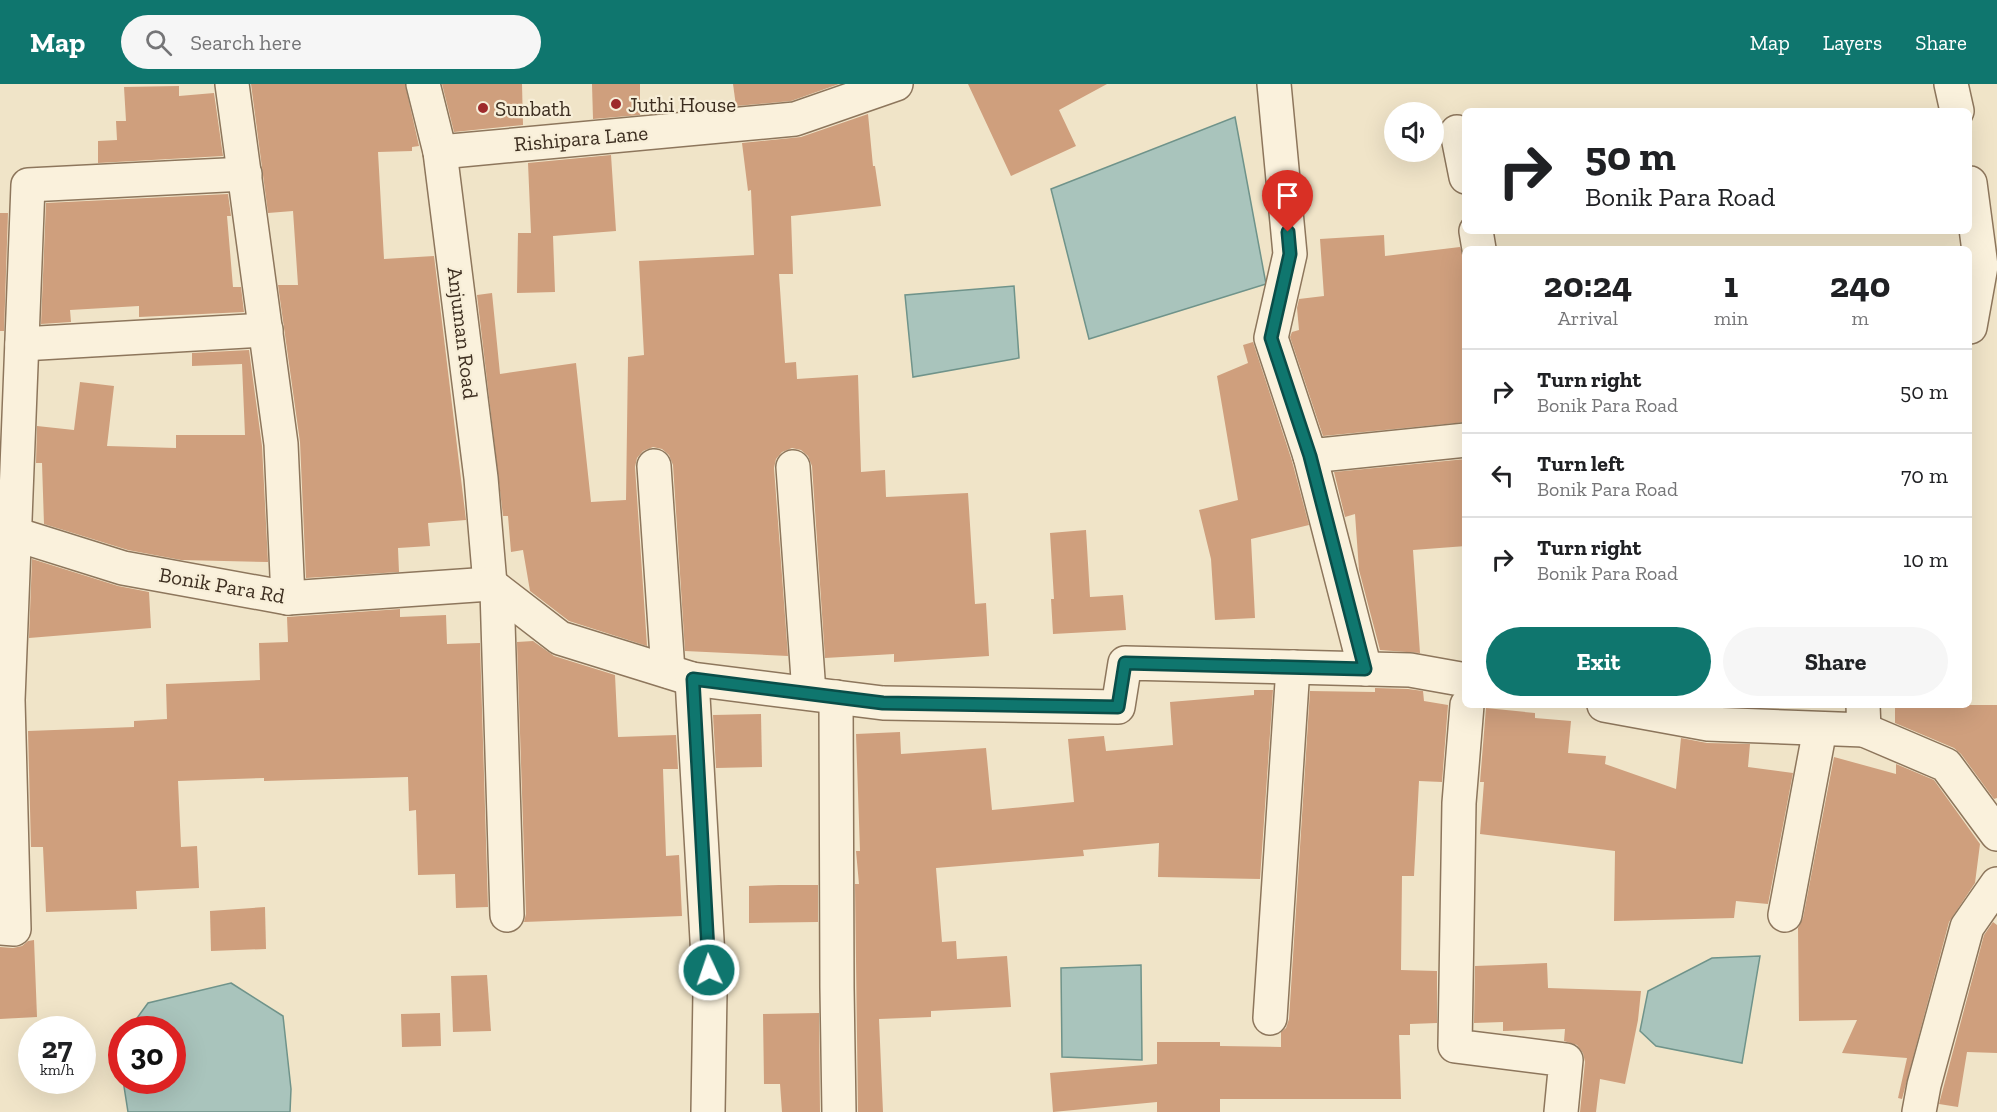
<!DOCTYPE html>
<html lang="en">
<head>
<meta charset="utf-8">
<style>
	:root { --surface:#fff; --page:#f6f6f6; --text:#202124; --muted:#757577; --line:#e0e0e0; --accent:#0f766e }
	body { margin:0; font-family:"Zilla Slab",serif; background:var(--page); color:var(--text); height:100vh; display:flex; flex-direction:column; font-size:22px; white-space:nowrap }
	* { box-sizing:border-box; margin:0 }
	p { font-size:20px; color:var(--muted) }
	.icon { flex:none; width:33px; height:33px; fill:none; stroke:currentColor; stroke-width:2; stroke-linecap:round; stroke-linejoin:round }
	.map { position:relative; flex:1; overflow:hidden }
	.side { position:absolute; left:1462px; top:162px; width:510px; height:462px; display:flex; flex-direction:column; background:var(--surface); border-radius:9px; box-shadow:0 6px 24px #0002 }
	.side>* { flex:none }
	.top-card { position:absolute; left:1462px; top:24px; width:510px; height:126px; border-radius:9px; box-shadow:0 6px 24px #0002; background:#fff; color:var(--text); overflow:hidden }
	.tools { position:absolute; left:1384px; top:18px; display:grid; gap:12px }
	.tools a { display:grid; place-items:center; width:60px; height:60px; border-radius:50%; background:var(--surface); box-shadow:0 6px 24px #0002; font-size:30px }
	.speed { position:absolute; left:18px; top:932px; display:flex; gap:12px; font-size:30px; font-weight:700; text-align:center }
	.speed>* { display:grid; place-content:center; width:78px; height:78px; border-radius:50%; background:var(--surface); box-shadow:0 6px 24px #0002; line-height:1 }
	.speed small { font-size:15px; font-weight:400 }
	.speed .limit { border:9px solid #d22; background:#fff; color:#111 }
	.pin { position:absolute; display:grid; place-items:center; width:51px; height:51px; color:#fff; margin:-62px -26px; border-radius:50% 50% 50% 0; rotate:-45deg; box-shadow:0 0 6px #0007 }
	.pin .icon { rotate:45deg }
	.me { position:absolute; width:66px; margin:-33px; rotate:357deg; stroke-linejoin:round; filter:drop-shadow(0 0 4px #0008) }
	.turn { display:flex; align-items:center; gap:21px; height:126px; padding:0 24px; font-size:27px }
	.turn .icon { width:78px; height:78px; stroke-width:2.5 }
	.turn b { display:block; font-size:42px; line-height:51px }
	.eta { display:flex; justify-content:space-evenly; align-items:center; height:102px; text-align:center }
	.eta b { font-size:36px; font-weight:700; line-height:42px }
	.primary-button { display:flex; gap:12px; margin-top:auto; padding:12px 24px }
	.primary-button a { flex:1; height:69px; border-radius:36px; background:var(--accent); color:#fff; font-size:24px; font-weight:700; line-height:69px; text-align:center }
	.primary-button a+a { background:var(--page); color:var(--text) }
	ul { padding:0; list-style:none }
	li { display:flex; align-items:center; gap:18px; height:84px; padding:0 24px; border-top:2px solid var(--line) }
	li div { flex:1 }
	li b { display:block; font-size:22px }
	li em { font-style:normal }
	header { display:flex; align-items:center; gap:36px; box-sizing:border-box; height:84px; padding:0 30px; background:var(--accent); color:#fff }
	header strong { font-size:28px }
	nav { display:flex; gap:33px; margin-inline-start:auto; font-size:21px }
	.search { width:420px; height:54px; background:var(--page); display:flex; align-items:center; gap:15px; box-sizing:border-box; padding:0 21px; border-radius:33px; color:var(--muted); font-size:22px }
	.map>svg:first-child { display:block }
	.water { fill:#a9c4bc; stroke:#6f938a; stroke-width:1.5 }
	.building { fill:#cf9f7d }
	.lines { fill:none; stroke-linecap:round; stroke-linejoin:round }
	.minor-casing { stroke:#8d765c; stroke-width:36 }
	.minor { stroke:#faf1dc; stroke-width:33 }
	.route-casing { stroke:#0a4d48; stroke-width:15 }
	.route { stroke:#0f766e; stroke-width:10 }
	.poi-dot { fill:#9e2a2b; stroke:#f7eed8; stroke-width:2 }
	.labels { text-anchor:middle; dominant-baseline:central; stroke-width:4.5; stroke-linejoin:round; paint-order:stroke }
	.poi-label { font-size:21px; fill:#3d2e20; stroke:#f7eed8; text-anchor:start }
	.street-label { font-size:21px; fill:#3d2e20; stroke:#f7eed8 }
</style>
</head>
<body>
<header>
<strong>Map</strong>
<div class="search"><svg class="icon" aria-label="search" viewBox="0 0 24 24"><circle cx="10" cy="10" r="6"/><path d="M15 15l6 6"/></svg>Search here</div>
<nav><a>Map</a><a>Layers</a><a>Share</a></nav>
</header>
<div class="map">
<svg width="1997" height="1028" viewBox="0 0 1997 1028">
	<rect width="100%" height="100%" fill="#f0e4c8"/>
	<g class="water">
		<path d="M 1235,33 L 1266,200 L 1089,255 L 1051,105 Z"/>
		<path d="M 1014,202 L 1019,274 L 913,293 L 905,211 Z"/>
		<path d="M 1760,872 L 1742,979 L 1656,962 L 1640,947 L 1648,907 L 1712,874 Z"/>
		<path d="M 1141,881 L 1142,976 L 1062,973 L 1061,884 Z"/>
		<path d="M 231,899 L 283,932 L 291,1005 L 290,1028 L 128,1028 L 123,996 L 172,996 L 172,945 L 129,945 L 148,919 Z"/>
	</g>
	<g class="building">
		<path d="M 251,0 L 405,0 L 419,62 L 412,63 L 412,67 L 378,68 L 384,175 L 434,172 L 466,436 L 428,439 L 430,462 L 398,464 L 399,488 L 306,494 L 300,358 L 278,201 L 298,201 L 293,127 L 268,129 Z"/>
		<path d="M 442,0 L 522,0 L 523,41 L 454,48 Z"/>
		<path d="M 592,0 L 640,0 L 640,31 L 593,35 Z"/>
		<path d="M 733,0 L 839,0 L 791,17 L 736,22 Z"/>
		<path d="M 968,0 L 1107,0 L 1059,26 L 1076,62 L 1011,92 Z"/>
		<path d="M 179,2 L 179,12 L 214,9 L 223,72 L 98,79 L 98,57 L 117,56 L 116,37 L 126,37 L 124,3 Z"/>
		<path d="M 868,30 L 873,82 L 875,82 L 881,122 L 791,132 L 793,190 L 779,190 L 785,279 L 796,278 L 797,295 L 858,291 L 861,388 L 885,386 L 886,413 L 968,409 L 975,520 L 986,519 L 989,572 L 894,578 L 894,570 L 825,574 L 812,382 L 808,372 L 801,366 L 792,364 L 782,368 L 776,375 L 774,384 L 788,572 L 685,567 L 673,381 L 669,371 L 662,365 L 653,363 L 643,367 L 637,374 L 635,383 L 647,562 L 569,537 L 530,507 L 523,466 L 511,468 L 508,432 L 503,432 L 477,211 L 492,209 L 500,290 L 576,279 L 591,418 L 626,416 L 628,273 L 644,271 L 639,177 L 754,171 L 751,106 L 748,107 L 742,59 L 801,53 Z"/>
		<path d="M 611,71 L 616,147 L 553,152 L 555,208 L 517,209 L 518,149 L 531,149 L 528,79 Z"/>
		<path d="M 228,110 L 231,132 L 227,132 L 233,203 L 241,203 L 244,228 L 139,233 L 139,222 L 70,226 L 71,238 L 41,240 L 46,119 Z"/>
		<path d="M 0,129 L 8,129 L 4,247 L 0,247 Z"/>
		<path d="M 1384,151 L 1385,172 L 1460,163 L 1466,178 L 1466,338 L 1323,352 L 1290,253 L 1292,248 L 1299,246 L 1297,224 L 1299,215 L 1324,212 L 1320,155 Z"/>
		<path d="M 1253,258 L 1292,377 L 1309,441 L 1251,455 L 1255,534 L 1215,536 L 1211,475 L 1199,426 L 1238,416 L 1217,292 L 1248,279 L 1243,261 Z"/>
		<path d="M 249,266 L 262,362 L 268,478 L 181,476 L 128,466 L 44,440 L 42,379 L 36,379 L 37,342 L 74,346 L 80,298 L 114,302 L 107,362 L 176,364 L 176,351 L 245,351 L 242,280 L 192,282 L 192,269 Z"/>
		<path d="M 1466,375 L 1466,462 L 1413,466 L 1420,569 L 1380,566 L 1359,486 L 1355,430 L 1345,433 L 1334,388 Z"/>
		<path d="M 1086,446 L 1090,513 L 1123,511 L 1126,546 L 1053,550 L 1051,515 L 1054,515 L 1050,449 Z"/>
		<path d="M 32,475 L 118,502 L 149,508 L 151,544 L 29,554 Z"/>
		<path d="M 400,525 L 400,533 L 446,531 L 447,560 L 480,559 L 488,823 L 456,824 L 455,790 L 418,791 L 416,726 L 409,727 L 408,693 L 264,697 L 264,694 L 178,697 L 181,763 L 197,762 L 199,804 L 136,807 L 137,825 L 46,828 L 43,763 L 31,763 L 28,647 L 134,643 L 134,637 L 167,635 L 166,600 L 260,596 L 259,559 L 288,558 L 287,533 Z"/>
		<path d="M 533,557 L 554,572 L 615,591 L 618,653 L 676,651 L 678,685 L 663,685 L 666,772 L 679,771 L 682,832 L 524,838 L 526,830 L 517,558 Z"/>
		<path d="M 1375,604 L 1408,605 L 1423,607 L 1424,617 L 1448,621 L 1442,698 L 1419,697 L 1414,792 L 1402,792 L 1401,886 L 1437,887 L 1437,939 L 1410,940 L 1410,951 L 1399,951 L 1401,1015 L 1220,1015 L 1220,1028 L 1157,1028 L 1157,1018 L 1053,1028 L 1050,989 L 1157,980 L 1157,958 L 1220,958 L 1220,962 L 1281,963 L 1281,948 L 1286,944 L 1289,935 L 1310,607 L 1375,608 Z"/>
		<path d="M 1254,606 L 1273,606 L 1260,795 L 1158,793 L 1159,759 L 1083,766 L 1084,772 L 936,784 L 942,858 L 956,857 L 957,875 L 1007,872 L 1011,923 L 931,927 L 931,933 L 879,935 L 883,1028 L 858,1028 L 855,800 L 859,800 L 856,767 L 860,767 L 856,650 L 900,648 L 901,670 L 986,664 L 992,726 L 1074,718 L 1068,655 L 1104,652 L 1106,667 L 1173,661 L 1170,618 L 1254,611 Z"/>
		<path d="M 1895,621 L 1997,621 L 1997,714 L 1994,715 L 1961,670 L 1954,664 L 1895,639 Z"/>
		<path d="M 1486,624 L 1535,629 L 1535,634 L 1571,637 L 1568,669 L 1606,672 L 1605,680 L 1676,705 L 1681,654 L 1707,659 L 1750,660 L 1748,683 L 1793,689 L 1768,820 L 1736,817 L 1734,834 L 1614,837 L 1615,767 L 1480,750 L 1484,698 L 1480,698 Z"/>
		<path d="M 761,630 L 762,683 L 716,684 L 713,631 Z"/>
		<path d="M 1834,673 L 1896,690 L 1896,680 L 1934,696 L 1980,760 L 1975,799 L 1949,838 L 1902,1015 L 1898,1014 L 1907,974 L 1842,969 L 1857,936 L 1799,937 L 1798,844 L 1803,834 Z"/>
		<path d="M 779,801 L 818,801 L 818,838 L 749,839 L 749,802 Z"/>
		<path d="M 265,823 L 266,865 L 211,867 L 210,827 Z"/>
		<path d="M 1993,838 L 1997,841 L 1997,969 L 1967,968 L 1958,1023 L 1939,1020 L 1984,851 Z"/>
		<path d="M 34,856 L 37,933 L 0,935 L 0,863 L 13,864 L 22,862 L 28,857 Z"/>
		<path d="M 1547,879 L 1548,904 L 1641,907 L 1638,936 L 1625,1000 L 1600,995 L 1596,1028 L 1580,1028 L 1585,978 L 1583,969 L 1577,961 L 1564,957 L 1565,945 L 1503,947 L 1503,938 L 1474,939 L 1475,882 Z"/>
		<path d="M 487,891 L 491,947 L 453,948 L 451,892 Z"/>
		<path d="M 440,929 L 441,962 L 402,963 L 401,930 Z"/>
		<path d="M 819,929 L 820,1028 L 782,1028 L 780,1000 L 764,1000 L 763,930 Z"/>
	</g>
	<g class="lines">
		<defs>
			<g id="minor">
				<path d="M 232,0 L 281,360 L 288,514"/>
				<path d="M 423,0 L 440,68 L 481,394 L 490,500"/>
				<path d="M 1274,0 L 1290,170 L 1271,254 L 1310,372 L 1466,356"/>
				<path d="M 1951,0 L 1957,27"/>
				<path d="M 1457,48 L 1466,93"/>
				<path d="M 440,68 L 795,35 L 896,0"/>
				<path d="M 1970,99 L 1981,182 L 1970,243"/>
				<path d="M 1476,147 L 1479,165"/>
				<path d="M 22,260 L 266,246"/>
				<path d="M 1310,372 L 1365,585"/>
				<path d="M 654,382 L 668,587"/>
				<path d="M 793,383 L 809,609"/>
				<path d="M 0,438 L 5,447 L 123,484 L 288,514 L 490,500"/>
				<path d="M 490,500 L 560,554 L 692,595 L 883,619 L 1118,623 L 1125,579 L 1410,586 L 1466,596"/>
				<path d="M 497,506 L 507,831"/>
				<path d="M 692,595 L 710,908 L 708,1028"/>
				<path d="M 836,613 L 837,904 L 839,1028"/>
				<path d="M 1467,621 L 1459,719 L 1455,962 L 1566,976 L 1561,1028"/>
				<path d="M 1604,621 L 1708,640 L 1864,646 L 1863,621"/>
				<path d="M 1864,646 L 1946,681 L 1997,750"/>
				<path d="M 1785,831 L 1820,645"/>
				<path d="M 0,844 L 14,845 L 8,616 L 28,101 L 245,90"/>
				<path d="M 1270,934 L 1293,583"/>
				<path d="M 1919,1028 L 1924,1001 L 1967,843 L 1997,800"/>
			</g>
		</defs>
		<use href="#minor" class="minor-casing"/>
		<use href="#minor" class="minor"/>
	</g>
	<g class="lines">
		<defs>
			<path id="route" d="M 709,886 L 693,595 L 883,619 L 1118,623 L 1125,579 L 1365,585 L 1310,372 L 1271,254 L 1290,170 L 1288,148"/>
		</defs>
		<use href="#route" class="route-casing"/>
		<use href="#route" class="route"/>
	</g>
	<g class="poi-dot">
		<circle cx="616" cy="20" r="6"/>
		<circle cx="483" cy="24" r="6"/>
	</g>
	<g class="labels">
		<g class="poi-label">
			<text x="628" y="20">Juthi House</text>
			<text x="495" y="24">Sunbath</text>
		</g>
		<g class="street-label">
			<text transform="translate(581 54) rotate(-5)">Rishipara Lane</text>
			<text transform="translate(463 249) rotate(83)">Anjuman Road</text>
			<text transform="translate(222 501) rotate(10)">Bonik Para Rd</text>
		</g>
	</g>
</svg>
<div class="tools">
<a><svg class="icon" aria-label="sound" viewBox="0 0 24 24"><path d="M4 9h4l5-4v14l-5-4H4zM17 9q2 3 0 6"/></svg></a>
</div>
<div class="speed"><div>27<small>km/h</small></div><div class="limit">30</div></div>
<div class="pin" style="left:1288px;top:148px;background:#d93025"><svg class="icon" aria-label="arrive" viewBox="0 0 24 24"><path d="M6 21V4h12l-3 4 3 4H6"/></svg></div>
<svg class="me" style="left:709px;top:886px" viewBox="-20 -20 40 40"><circle r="17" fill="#0f766e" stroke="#fff" stroke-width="3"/><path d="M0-11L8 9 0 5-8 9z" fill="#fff"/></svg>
<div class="top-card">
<div class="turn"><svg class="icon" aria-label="right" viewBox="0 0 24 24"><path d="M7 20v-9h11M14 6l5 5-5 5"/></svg><div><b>50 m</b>Bonik Para Road</div></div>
</div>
<section class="side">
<div class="eta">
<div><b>20:24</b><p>Arrival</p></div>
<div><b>1</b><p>min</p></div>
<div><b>240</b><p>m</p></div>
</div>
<ul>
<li><svg class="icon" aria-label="right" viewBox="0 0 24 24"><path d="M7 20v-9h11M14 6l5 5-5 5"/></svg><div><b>Turn right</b><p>Bonik Para Road</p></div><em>50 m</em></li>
<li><svg class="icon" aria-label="left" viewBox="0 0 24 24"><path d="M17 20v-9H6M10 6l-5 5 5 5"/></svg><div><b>Turn left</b><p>Bonik Para Road</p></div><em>70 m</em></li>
<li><svg class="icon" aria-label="right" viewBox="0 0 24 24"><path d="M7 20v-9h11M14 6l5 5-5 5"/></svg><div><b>Turn right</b><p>Bonik Para Road</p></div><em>10 m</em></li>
</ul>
<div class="primary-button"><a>Exit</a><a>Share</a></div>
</section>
</div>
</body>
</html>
